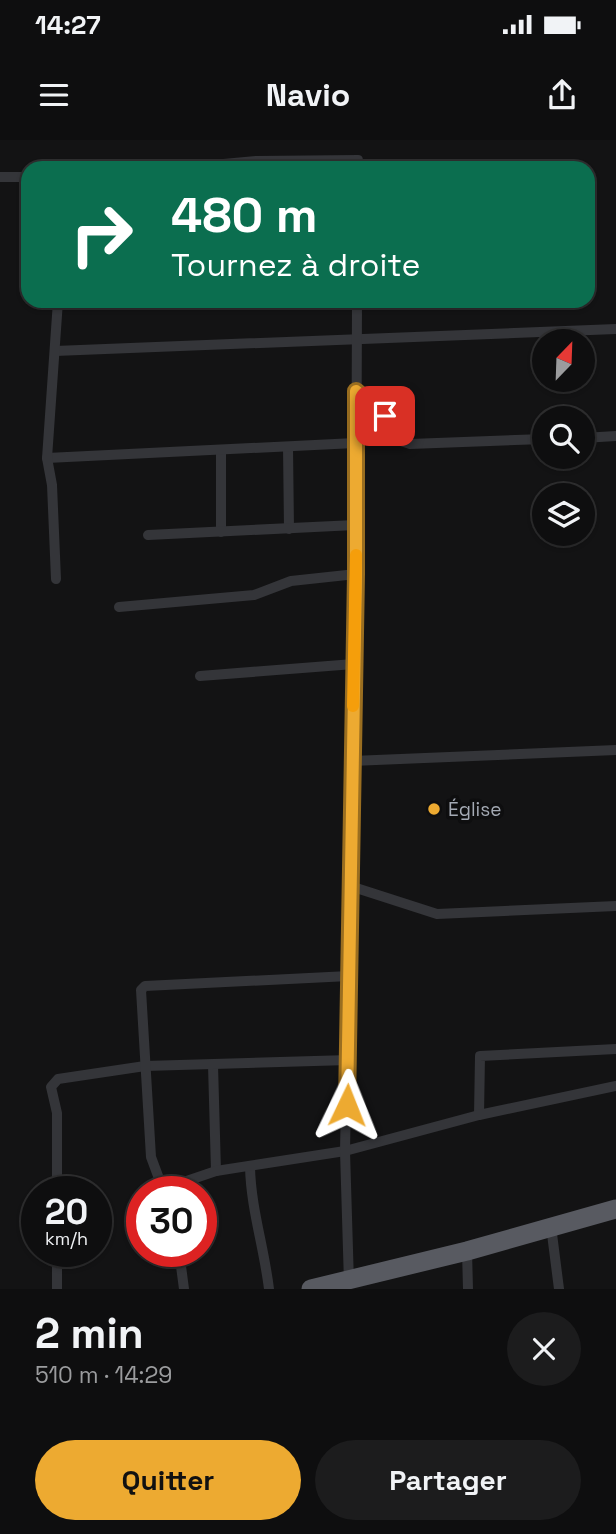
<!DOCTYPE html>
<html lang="fr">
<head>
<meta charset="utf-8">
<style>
	:root { --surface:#0e0e0f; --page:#1c1c1d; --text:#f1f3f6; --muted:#9b9c9e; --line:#2e2e2f; --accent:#edaa31 }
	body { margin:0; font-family:"Space Grotesk",sans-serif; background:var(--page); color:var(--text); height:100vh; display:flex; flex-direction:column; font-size:26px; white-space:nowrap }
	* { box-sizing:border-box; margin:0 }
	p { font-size:23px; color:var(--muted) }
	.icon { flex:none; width:38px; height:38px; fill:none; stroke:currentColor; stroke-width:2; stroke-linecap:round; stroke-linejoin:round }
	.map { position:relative; height:1149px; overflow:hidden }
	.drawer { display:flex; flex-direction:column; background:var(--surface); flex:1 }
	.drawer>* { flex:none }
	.hud { position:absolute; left:21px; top:21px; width:574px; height:147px; border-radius:21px; box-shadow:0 2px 5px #0004,0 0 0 2px var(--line); background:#0b6e4f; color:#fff; overflow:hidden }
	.needle { width:46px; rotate:23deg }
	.fabs { position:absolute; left:532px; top:189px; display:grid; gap:14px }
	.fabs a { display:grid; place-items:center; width:63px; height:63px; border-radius:50%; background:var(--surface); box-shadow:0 2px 5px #0004,0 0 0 2px var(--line); font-size:35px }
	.speed { position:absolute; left:21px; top:1036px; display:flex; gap:14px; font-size:35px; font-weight:700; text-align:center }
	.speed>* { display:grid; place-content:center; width:91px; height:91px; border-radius:50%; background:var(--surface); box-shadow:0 2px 5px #0004,0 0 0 2px var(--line); line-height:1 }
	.speed small { font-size:18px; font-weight:400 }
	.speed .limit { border:10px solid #d22; background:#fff; color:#111 }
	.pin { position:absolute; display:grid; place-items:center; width:60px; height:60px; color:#fff; margin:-30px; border-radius:14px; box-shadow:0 4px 10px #0006 }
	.me { position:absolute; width:77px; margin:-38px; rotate:2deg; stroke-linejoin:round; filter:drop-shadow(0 0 5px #0008) }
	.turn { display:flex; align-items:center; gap:24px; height:147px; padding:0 35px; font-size:32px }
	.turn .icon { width:91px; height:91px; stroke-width:2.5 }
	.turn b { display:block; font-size:49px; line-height:60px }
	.round { display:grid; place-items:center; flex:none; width:74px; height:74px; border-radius:37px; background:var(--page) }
	.overview { display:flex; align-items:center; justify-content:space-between; height:119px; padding:0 35px }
	h1 { font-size:42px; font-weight:700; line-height:52px }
	.cta { display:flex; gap:14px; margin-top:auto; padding:14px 35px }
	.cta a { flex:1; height:80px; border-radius:42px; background:var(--accent); color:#111; font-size:28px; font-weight:700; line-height:80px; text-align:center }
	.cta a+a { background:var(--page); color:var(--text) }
	.status { display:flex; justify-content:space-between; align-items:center; height:49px; padding:0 35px; background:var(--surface); direction:ltr }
	.status svg { height:19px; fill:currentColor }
	header { display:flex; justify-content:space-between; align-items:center; height:91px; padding:0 35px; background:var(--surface); font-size:32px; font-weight:700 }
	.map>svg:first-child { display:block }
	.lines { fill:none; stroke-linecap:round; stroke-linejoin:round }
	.minor { stroke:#343539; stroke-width:10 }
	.trunk { stroke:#585a61; stroke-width:19 }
	.route-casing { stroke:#9a6e20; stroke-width:18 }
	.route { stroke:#edaa31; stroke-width:12 }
	.slow { stroke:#f59e0b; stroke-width:12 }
	.poi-dot { fill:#edaa31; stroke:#0e0e0f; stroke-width:2.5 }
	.labels { text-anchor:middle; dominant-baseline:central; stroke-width:7; stroke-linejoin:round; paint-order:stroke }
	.poi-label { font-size:19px; fill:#a4aab4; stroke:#0e0e0f; text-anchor:start }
</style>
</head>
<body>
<div class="status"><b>14:27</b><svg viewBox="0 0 49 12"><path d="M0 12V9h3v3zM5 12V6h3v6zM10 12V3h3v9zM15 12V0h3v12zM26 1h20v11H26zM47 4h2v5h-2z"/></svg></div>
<header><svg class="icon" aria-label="menu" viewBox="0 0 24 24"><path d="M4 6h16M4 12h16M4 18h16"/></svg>Navio<svg class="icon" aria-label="share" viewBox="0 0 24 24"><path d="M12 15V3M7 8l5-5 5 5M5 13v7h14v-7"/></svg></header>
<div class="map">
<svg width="616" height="1149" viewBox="0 0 616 1149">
	<rect width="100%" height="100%" fill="#131314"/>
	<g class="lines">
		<g class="minor">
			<path d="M 180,28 L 256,21 L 358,20 L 359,28"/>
			<path d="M 0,37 L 28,37"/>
			<path d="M 55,211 L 616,189"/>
			<path d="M 356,251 L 385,276 L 401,301 L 410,304 L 544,299"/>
			<path d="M 583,298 L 616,296"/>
			<path d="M 288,307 L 289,389"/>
			<path d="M 221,310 L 221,392"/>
			<path d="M 47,318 L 355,303"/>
			<path d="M 148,395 L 355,385"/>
			<path d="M 56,439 L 52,345 L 47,318 L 58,161"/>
			<path d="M 119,467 L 254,455 L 291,441 L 356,434"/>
			<path d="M 200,536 L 354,524"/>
			<path d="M 352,621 L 616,610"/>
			<path d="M 350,746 L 437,774 L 616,766"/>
			<path d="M 213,925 L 216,1031"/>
			<path d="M 479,975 L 480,916 L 616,909"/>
			<path d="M 250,1027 C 251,1069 264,1107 269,1149"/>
			<path d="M 163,1049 L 216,1031 L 345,1011 L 479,975 L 616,946"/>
			<path d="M 57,1052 L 57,973 L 51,947 L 58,939 L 145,926 L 349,920"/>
			<path d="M 164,1052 L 151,1017 L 141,850 L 145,846 L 349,836"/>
			<path d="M 551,1086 L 559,1149"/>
			<path d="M 179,1111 L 184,1149"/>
			<path d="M 467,1111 L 468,1149"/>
			<path d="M 349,1143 L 345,1011 L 356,434 L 357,161"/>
			<path d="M 57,1149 L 57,1111"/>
		</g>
		<path class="trunk" d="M 311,1149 L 467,1111 L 616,1069"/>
	</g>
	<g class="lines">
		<defs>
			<path id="route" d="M 347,965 L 356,434 L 356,251 L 385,276"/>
		</defs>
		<use href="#route" class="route-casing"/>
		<use href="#route" class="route"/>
		<path class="slow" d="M 353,566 L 356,415"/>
	</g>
	<circle class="poi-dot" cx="434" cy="669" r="7"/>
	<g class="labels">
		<g class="poi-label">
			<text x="448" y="669">Église</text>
		</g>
	</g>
</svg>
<div class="fabs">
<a><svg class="needle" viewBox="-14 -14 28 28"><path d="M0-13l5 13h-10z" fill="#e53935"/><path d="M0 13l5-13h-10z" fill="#9b9c9e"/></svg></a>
<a><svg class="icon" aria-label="search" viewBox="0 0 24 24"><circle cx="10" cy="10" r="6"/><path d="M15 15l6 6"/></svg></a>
<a><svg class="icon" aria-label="layers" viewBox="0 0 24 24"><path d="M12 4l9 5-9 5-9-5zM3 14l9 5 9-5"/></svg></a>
</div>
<div class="speed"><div>20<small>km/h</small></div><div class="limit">30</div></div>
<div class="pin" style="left:385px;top:276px;background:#d93025"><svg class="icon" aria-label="arrive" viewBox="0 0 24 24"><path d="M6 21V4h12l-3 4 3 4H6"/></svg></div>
<svg class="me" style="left:347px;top:965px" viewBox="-20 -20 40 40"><path d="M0-17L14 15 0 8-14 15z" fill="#edaa31" stroke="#fff" stroke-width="4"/></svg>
<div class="hud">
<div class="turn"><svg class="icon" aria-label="right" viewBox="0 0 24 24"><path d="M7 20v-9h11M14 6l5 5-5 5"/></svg><div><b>480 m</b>Tournez à droite</div></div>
</div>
</div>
<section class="drawer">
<div class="overview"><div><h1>2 min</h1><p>510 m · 14:29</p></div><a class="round"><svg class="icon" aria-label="close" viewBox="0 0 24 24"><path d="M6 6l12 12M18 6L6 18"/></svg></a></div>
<div class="cta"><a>Quitter</a><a>Partager</a></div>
</section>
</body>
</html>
